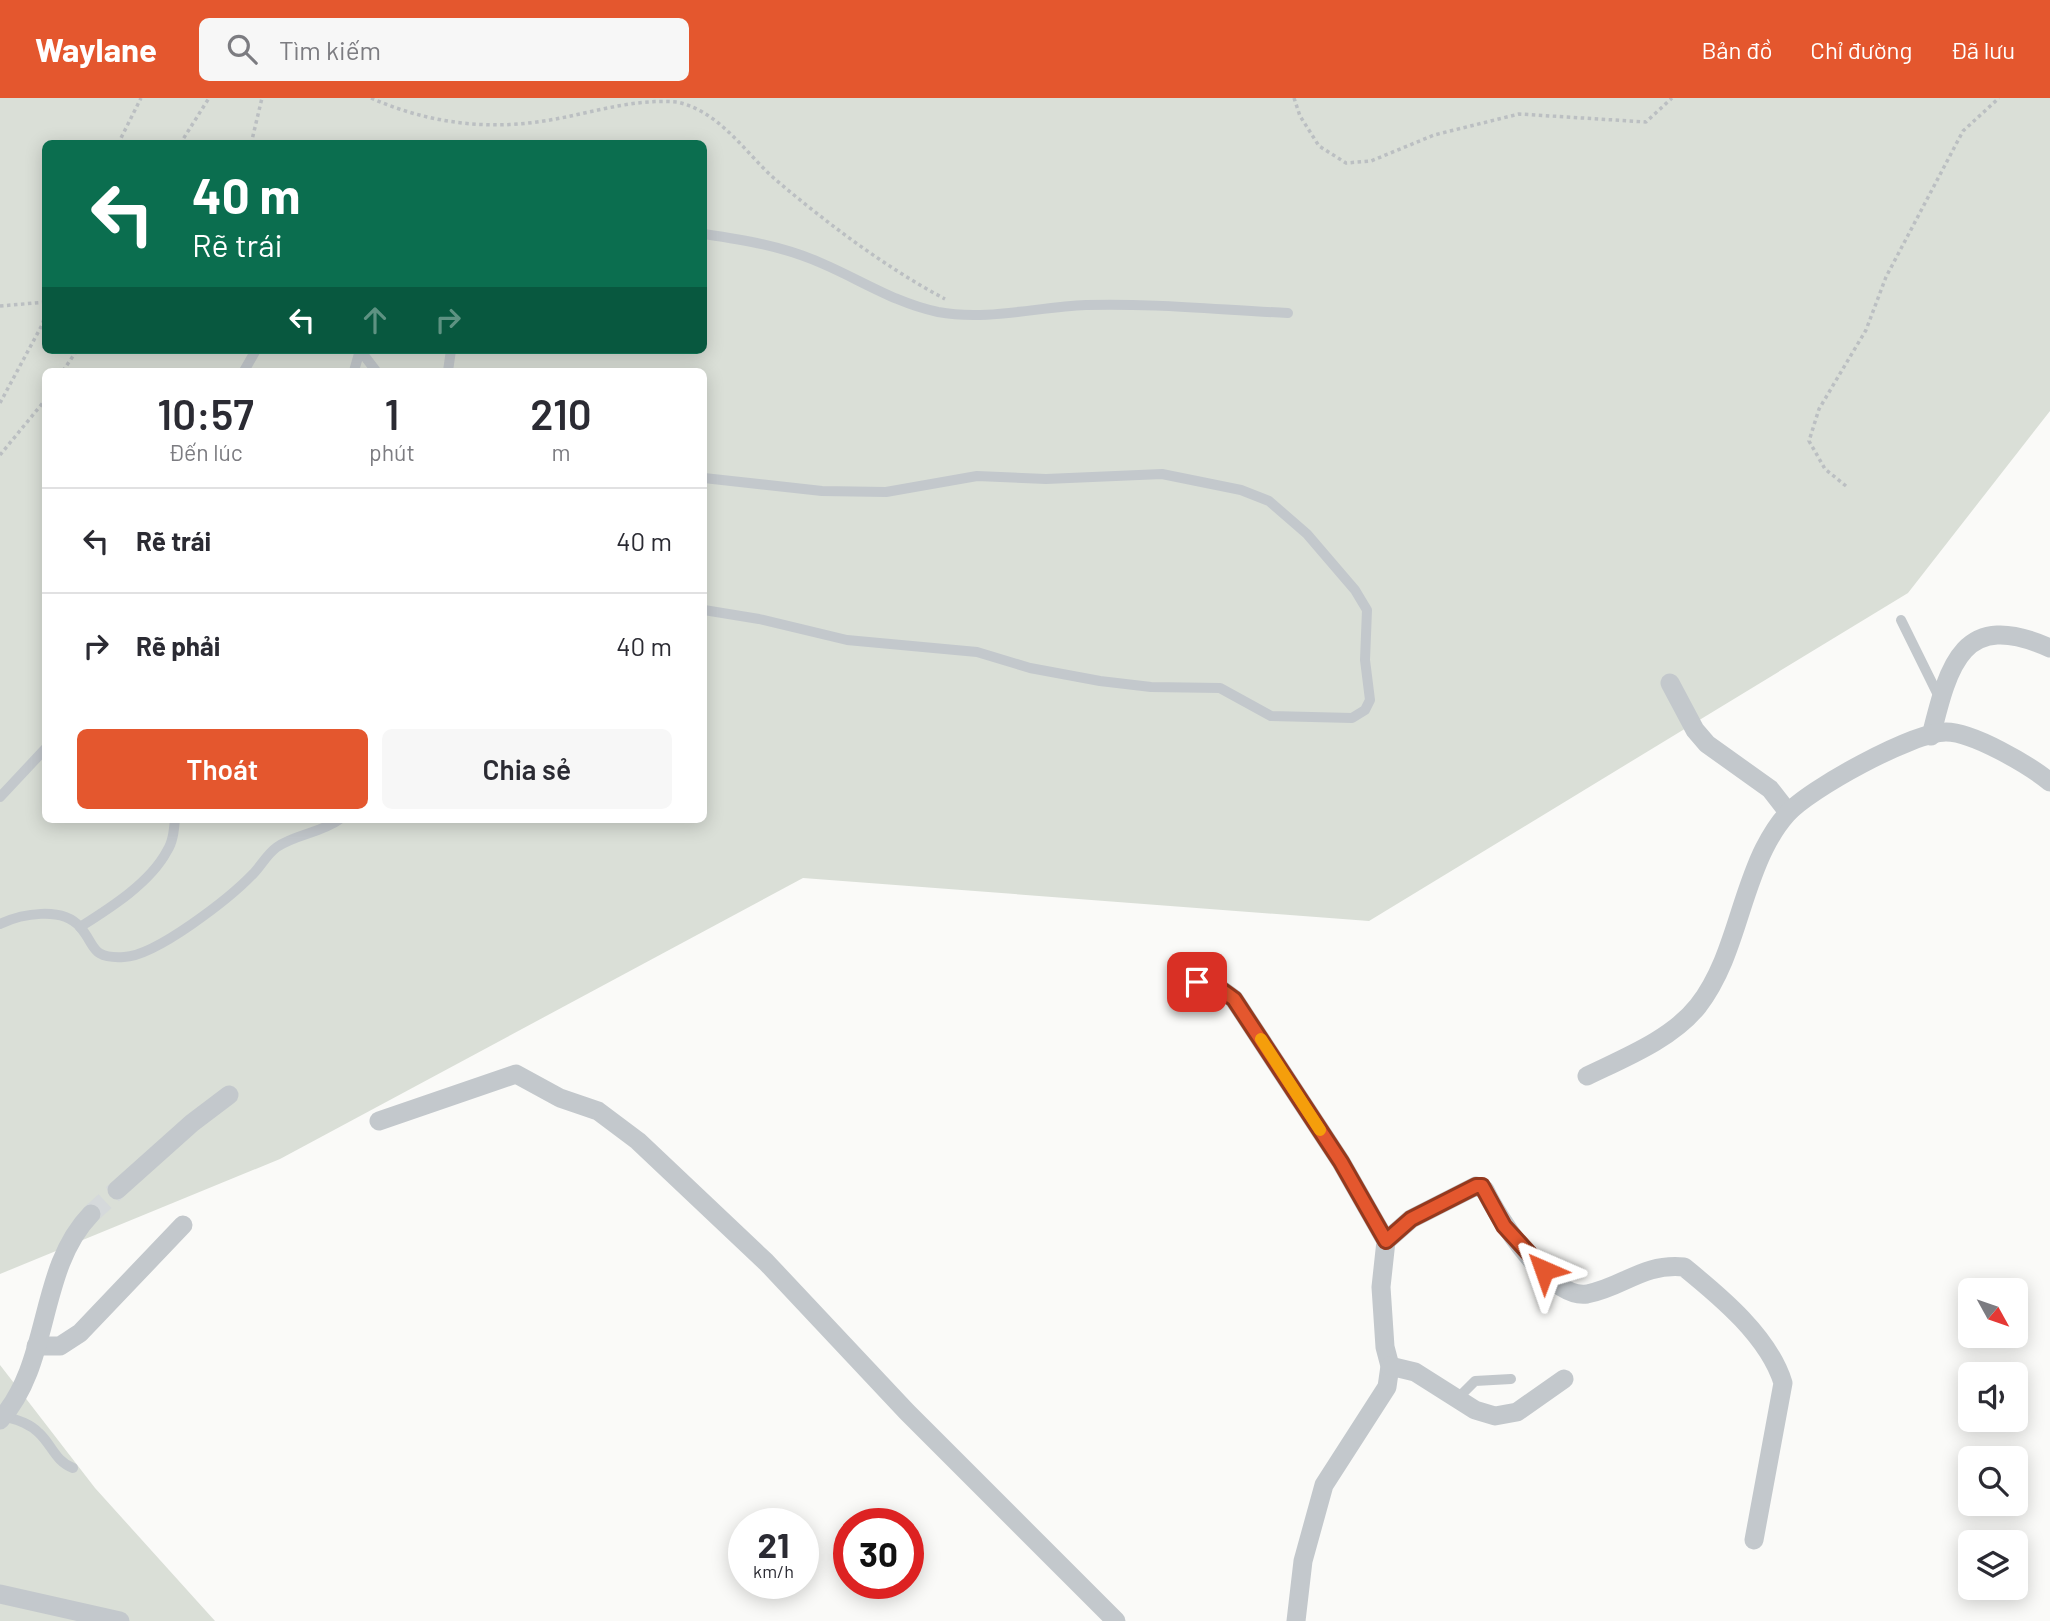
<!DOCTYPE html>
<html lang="vi">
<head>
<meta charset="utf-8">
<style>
	:root { --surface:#fff; --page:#f7f7f7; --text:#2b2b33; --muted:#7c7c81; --line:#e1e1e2; --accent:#e4572e }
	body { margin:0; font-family:Barlow,sans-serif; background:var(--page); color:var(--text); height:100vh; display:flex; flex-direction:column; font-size:26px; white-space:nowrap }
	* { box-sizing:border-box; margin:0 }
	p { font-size:23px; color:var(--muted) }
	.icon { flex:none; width:38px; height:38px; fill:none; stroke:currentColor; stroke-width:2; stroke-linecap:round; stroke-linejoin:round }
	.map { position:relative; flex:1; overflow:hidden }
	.side { position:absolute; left:42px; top:270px; width:665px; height:455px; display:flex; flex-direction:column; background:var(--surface); border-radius:10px; box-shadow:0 4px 18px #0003 }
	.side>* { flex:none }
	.guide { position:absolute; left:42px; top:42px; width:665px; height:214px; border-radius:10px; box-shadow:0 4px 18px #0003; background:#0b6e4f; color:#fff; overflow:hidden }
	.needle { width:46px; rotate:130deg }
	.fabs { position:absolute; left:1958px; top:1180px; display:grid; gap:14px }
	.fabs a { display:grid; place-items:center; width:70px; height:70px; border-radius:10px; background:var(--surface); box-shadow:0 4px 18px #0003; font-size:35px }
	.speed { position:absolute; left:728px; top:1410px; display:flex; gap:14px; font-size:35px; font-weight:700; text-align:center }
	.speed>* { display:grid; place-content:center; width:91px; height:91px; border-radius:50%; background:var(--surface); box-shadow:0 4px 18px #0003; line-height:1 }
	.speed small { font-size:18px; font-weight:400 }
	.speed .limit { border:10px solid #d22; background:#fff; color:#111 }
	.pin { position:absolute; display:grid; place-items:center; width:60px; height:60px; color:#fff; margin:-30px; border-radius:14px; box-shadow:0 4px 10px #0006 }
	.me { position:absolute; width:77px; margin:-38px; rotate:317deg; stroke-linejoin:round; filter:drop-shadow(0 0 5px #0008) }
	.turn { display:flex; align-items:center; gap:24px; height:147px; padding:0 35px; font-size:32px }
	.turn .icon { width:91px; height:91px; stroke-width:2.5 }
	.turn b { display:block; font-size:49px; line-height:60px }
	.lanes { display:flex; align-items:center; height:66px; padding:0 35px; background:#0003; justify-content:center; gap:35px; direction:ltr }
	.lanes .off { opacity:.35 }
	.eta { display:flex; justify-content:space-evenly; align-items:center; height:119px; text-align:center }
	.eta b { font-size:42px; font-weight:600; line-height:49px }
	.cta { display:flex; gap:14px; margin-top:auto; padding:14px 35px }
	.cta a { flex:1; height:80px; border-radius:10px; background:var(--accent); color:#fff; font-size:28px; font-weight:600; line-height:80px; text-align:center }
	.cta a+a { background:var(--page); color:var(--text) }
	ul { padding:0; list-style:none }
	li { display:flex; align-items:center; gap:21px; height:105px; padding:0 35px; border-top:2px solid var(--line) }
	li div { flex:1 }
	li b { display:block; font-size:26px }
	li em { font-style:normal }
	header { display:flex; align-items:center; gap:42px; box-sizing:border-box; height:98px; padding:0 35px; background:var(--accent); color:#fff }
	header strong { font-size:33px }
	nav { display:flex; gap:38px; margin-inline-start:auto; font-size:24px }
	.search { width:490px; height:63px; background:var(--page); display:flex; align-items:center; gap:18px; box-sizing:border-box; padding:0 24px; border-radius:10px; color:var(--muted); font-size:26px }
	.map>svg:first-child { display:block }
	.green { fill:#dadfd7; fill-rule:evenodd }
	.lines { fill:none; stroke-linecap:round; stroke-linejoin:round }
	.minor-tunnel { stroke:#d5d9db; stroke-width:19; stroke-dasharray:19 10; stroke-linecap:butt }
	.path { stroke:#bbbfc2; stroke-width:3.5; stroke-dasharray:3.5 3.5; stroke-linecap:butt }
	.service { stroke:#c3c8cc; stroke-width:10 }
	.minor { stroke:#c3c8cc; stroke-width:19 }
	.route-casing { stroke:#94391e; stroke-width:18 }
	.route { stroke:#e4572e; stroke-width:12 }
	.slow { stroke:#f59e0b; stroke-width:12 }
</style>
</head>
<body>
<header>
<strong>Waylane</strong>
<div class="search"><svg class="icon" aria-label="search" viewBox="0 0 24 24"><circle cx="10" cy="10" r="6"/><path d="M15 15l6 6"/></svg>Tìm kiếm</div>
<nav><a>Bản đồ</a><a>Chỉ đường</a><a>Đã lưu</a></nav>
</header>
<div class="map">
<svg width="2050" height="1523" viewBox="0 0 2050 1523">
	<rect width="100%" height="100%" fill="#fafaf8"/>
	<g class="green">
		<path d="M 0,0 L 2050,0 L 2050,313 L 1908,495 L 1369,823 L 803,780 L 280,1061 L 0,1176 ZM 46,46 L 704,46 L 704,252 L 46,252 ZM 46,273 L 704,273 L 704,721 L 46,721 Z"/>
		<path d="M 0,1267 L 95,1390 L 215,1523 L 0,1523 Z"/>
	</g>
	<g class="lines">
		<path class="minor-tunnel" d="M 91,1116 L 117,1092"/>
		<g class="path">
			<path d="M 371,0 C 423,23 479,32 537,24 C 583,18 629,0 677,4 C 721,14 745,55 776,82 C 828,126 885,169 945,201"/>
			<path d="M 1294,0 L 1300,18 L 1319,48 L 1346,65 L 1371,63 L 1434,37 L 1519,16 L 1646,24 L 1672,0"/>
			<path d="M 118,46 L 141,0"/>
			<path d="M 180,46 L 209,0"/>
			<path d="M 251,46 L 262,0"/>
			<path d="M 0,208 L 46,204"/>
			<path d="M 63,273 L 77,252"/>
			<path d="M 0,305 L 42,227 L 46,215"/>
			<path d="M 0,357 L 46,301"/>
			<path d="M 1846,388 L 1825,371 L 1809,343 L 1819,311 L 1866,232 L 1886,179 L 1963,33 L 1999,0"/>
		</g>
		<g class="service">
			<path d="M 704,136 C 744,142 783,148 821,165 C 861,182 895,205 938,214 C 987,223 1037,209 1086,207 C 1153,205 1221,212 1288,215"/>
			<path d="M 360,252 L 376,273"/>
			<path d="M 244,273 L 256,252"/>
			<path d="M 354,273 L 360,252"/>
			<path d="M 448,273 L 451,252"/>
			<path d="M 704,380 L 822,393 L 886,394 L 977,378 L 1046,381 L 1162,376 L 1241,392 L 1269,403 L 1307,436 L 1355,492 L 1367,512 L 1365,562 L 1370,602 L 1365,612 L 1352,620 L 1271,618 L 1220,590 L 1151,589 L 1100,583 L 1030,570 L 977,554 L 847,542 L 759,521 L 704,512"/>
			<path d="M 1901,522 L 1940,601"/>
			<path d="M 0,699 L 46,650"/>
			<path d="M 0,826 C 21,816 62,808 80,829 C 96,847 90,861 124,859 C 156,858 230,800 253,776 C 261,768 267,756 277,749 C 296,736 321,735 340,721"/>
			<path d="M 80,829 C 110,810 150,785 167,753 C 173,744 174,732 175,721"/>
			<path d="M 1458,1300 L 1475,1283 L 1511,1281"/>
			<path d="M 4,1318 C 17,1322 29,1325 39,1335 C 52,1347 55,1363 73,1370"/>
		</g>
		<g class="minor">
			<path d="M 1670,585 L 1695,632 L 1707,646 L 1770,691 L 1788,714"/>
			<path d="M 1931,638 C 1949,565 1963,511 2050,550"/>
			<path d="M 1178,881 L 1216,888 L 1234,901 L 1341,1064 L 1386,1143 L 1381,1189 L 1385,1249 L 1390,1268 L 1387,1289 L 1324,1387 L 1303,1463 L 1296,1523"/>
			<path d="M 1587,978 C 1624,960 1672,941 1698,908 C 1733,863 1739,801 1764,751 C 1770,739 1778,726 1787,716 C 1809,691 1913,634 1946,634 C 1973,634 2029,667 2050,684"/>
			<path d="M 379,1023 L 516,976 L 560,1000 L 598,1013 L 638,1043 L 766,1164 L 907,1314 L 1116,1523"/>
			<path d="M 117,1092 L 192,1025 L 229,997"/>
			<path d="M 1386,1143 L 1411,1121 L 1476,1088 L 1485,1092 C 1498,1120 1550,1202 1587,1196 C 1624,1189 1642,1165 1684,1169 C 1721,1199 1769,1239 1783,1285 L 1754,1442"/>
			<path d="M 36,1248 L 60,1248 L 80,1235 L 183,1127"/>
			<path d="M 1390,1268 L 1415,1274 L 1475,1312 L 1495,1318 L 1517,1314 L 1564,1281"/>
			<path d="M 0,1322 C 52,1264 37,1172 91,1116"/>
			<path d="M 0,1496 L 120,1523"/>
		</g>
	</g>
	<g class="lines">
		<defs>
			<path id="route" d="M 1197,884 L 1216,888 L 1234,901 L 1341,1064 L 1386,1143 L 1411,1121 L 1476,1088 L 1482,1088 L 1504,1128 L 1544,1172"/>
		</defs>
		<use href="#route" class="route-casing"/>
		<use href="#route" class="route"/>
		<path class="slow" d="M 1261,941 L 1320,1032"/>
	</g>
</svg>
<div class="fabs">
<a><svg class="needle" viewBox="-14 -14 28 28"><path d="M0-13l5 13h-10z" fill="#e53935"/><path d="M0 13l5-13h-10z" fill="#7c7c81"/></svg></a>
<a><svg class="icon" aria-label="sound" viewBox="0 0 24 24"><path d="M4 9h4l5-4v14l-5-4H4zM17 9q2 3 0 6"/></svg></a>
<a><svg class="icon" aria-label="search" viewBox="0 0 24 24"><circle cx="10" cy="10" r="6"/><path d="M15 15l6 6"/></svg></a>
<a><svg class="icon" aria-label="layers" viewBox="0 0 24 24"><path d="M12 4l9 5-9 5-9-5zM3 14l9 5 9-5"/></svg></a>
</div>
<div class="speed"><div>21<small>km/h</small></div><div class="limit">30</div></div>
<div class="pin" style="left:1197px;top:884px;background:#d93025"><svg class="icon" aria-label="arrive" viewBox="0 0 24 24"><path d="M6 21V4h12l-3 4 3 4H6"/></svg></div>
<svg class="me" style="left:1544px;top:1172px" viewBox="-20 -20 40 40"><path d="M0-17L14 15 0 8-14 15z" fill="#e4572e" stroke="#fff" stroke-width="4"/></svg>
<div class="guide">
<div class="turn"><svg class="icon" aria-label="left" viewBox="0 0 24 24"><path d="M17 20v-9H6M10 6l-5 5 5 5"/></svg><div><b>40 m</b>Rẽ trái</div></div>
<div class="lanes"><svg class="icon" aria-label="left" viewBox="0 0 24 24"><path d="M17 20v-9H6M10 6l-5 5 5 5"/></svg><svg class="icon off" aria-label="ahead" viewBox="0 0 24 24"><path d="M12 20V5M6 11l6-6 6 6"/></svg><svg class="icon off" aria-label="right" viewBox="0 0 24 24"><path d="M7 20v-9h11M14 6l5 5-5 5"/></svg></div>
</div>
<section class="side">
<div class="eta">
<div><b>10:57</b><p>Đến lúc</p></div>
<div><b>1</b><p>phút</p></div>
<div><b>210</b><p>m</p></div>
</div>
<ul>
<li><svg class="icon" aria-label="left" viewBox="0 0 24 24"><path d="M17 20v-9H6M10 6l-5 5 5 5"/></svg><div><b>Rẽ trái</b></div><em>40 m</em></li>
<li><svg class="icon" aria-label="right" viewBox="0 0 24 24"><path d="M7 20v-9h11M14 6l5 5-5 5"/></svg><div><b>Rẽ phải</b></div><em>40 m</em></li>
</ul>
<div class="cta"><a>Thoát</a><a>Chia sẻ</a></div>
</section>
</div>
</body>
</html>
